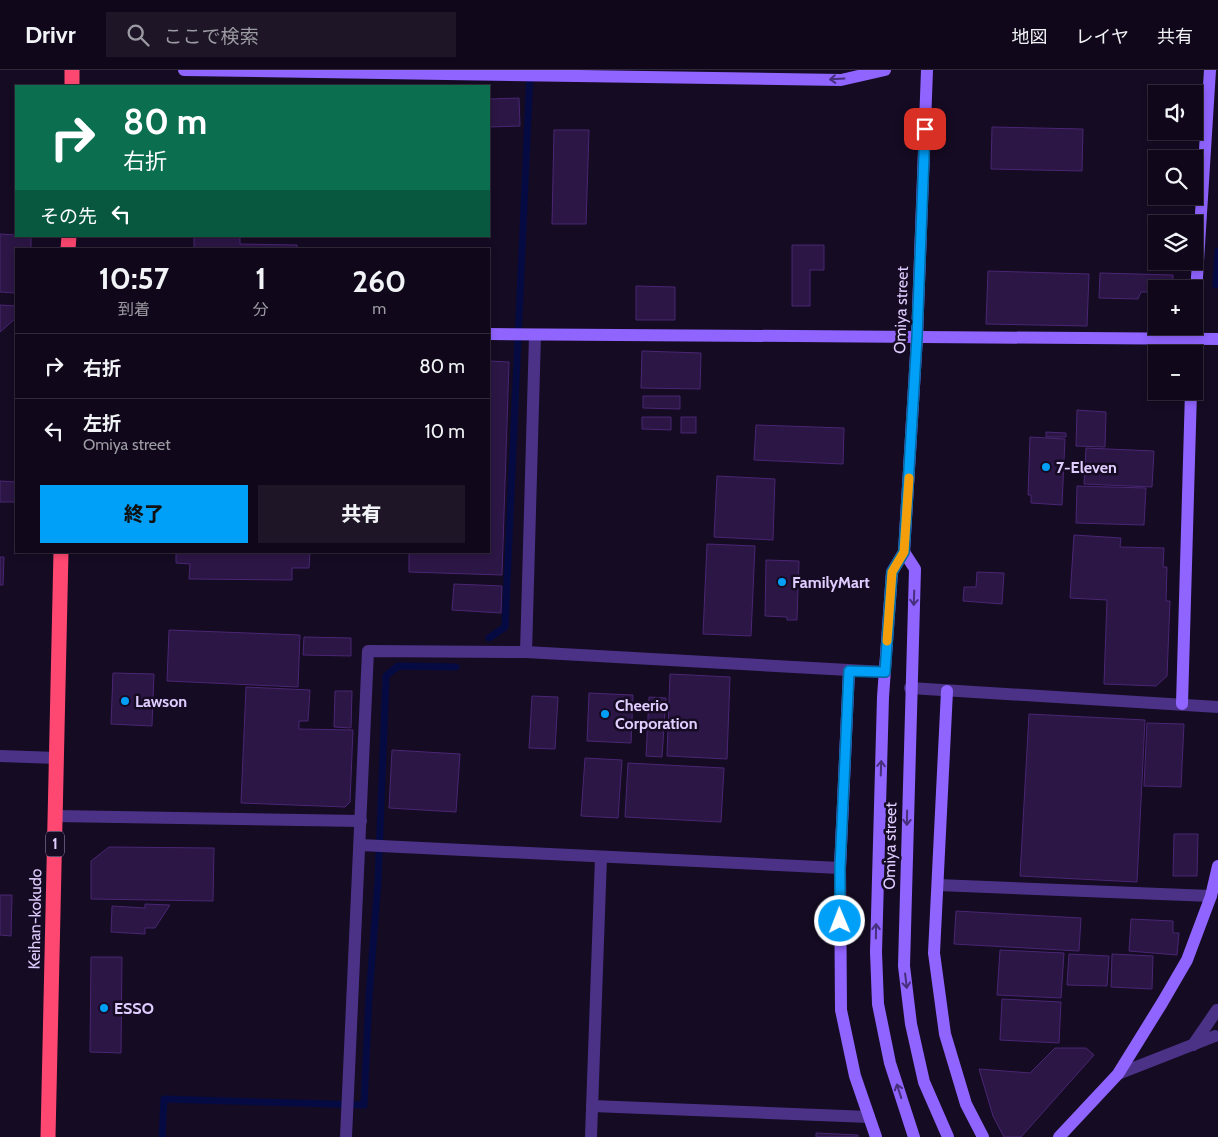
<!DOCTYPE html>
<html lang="ja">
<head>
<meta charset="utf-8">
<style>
	:root { --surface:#10081a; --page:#1e1627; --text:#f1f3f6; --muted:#9c9aa2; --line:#302939; --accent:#00a0f8 }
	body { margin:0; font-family:Cabin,"Noto Sans JP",sans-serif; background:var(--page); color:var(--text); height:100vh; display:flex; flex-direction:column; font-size:19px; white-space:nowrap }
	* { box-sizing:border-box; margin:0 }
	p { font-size:16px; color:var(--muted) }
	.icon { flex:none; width:28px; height:28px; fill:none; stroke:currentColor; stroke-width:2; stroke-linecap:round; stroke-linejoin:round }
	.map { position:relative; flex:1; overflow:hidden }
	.sheet { position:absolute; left:15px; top:178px; width:475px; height:305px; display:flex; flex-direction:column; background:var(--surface); border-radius:0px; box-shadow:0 2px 8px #0003,0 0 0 1px var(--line) }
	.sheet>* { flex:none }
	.hud { position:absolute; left:15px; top:15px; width:475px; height:152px; border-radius:0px; box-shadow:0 2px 8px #0003,0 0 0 1px var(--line); background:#0b6e4f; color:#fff; overflow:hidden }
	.fabs { position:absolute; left:1148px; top:15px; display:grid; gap:10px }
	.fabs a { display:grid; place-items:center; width:55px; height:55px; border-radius:0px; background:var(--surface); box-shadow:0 2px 8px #0003,0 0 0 1px var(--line); font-size:25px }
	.pin { position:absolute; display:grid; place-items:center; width:42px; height:42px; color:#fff; margin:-21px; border-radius:10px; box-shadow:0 2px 8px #0006 }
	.me { position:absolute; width:55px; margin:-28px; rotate:359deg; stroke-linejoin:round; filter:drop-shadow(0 0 4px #0008) }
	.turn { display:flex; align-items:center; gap:18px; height:105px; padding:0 25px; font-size:22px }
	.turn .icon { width:65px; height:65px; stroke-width:2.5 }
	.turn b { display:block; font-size:35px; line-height:42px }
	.then { display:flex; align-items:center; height:48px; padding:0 25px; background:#0003; gap:10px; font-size:19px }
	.eta { display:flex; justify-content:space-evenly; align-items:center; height:85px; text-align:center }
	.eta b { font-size:30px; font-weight:800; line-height:35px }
	.button { display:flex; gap:10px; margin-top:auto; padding:10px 25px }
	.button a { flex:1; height:58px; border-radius:0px; background:var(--accent); color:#111; font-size:20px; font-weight:800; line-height:58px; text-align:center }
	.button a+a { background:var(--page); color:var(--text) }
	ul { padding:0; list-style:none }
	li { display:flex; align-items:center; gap:15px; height:65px; padding:0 25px; border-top:1px solid var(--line) }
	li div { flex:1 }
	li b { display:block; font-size:19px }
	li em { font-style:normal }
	header { display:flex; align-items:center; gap:30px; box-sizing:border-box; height:70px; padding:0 25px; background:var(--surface); border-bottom:1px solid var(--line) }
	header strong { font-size:24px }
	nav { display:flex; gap:28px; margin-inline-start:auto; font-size:18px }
	.search { width:350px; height:45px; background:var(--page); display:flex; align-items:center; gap:12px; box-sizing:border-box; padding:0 18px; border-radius:0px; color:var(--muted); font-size:19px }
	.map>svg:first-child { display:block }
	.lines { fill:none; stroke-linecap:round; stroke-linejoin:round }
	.stream { stroke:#050b42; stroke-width:7 }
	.building { fill:#2c1645; stroke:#492673 }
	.lane { stroke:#4b3286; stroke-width:12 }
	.street { stroke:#4b3286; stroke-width:12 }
	.secondary { stroke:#9064ff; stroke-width:12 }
	.highway { stroke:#ff4871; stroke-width:15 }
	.oneway { stroke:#462f7b }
	.route-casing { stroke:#0068a1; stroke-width:12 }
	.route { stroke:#00a0f8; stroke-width:9 }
	.slow { stroke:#f59e0b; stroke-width:9 }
	.poi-dot { fill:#00a0f8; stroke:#150b23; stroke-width:2 }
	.labels { text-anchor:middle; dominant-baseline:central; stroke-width:5; stroke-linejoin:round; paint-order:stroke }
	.shield { fill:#150b23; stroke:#a393bd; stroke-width:1 }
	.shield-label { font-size:15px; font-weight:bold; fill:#e0cdff }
	.street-label { font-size:16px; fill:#e0cdff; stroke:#150b23 }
	.poi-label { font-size:16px; font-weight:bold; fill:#e0cdff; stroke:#150b23; text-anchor:start }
</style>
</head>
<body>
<header>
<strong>Drivr</strong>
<div class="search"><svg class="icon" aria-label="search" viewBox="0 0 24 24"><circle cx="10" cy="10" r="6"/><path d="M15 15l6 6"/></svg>ここで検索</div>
<nav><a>地図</a><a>レイヤ</a><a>共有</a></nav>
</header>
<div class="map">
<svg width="1218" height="1067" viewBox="0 0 1218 1067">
	<rect width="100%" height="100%" fill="#150b23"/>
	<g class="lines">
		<g class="stream">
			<path d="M 1216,215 L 1218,181"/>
			<path d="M 489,568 L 505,557 L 530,3"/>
			<path d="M 162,1067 L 164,1029 L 364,1035 L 369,926 L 378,812 L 386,606 L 398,596 L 456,597"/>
		</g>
	</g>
	<g class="building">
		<path d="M 519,28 L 520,56 L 489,57 L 489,29 Z"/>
		<path d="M 992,57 L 1083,59 L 1082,101 L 991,99 Z"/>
		<path d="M 554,60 L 589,60 L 586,154 L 552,154 Z"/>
		<path d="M 0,164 L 31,166 L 31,179 L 16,179 L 16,223 L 0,222 Z"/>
		<path d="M 194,166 L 240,166 L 240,174 L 297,175 L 297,179 L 194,179 Z"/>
		<path d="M 792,175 L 824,175 L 824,200 L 810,200 L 810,236 L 792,236 Z"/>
		<path d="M 988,201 L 1089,204 L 1087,256 L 986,254 Z"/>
		<path d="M 1100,203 L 1173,205 L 1172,219 L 1156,219 L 1156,222 L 1141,222 L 1138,229 L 1099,228 Z"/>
		<path d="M 636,216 L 675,217 L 675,250 L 636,250 Z"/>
		<path d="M 0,235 L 16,236 L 16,248 L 0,262 Z"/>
		<path d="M 642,281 L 701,283 L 700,319 L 641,318 Z"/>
		<path d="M 489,291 L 509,292 L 502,505 L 409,502 L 409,481 L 489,481 Z"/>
		<path d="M 643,326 L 680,326 L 680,339 L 643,338 Z"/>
		<path d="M 1077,340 L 1106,342 L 1105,377 L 1076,376 Z"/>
		<path d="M 642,347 L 671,347 L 671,360 L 642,359 Z"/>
		<rect x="681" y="347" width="15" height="16"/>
		<path d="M 756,355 L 844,358 L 843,394 L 754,390 Z"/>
		<path d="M 1046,362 L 1066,363 L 1066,367 L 1046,367 Z"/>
		<path d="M 1030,367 L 1065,369 L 1062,435 L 1031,433 L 1031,425 L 1028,425 Z"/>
		<path d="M 1086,378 L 1154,381 L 1152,417 L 1084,414 Z"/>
		<path d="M 717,406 L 775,409 L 773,470 L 714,467 Z"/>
		<path d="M 0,411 L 16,412 L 16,432 L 0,432 Z"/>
		<path d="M 1077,416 L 1146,418 L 1144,455 L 1076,453 Z"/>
		<path d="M 1074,465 L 1121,468 L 1120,477 L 1164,478 L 1163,497 L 1167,497 L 1166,531 L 1170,531 L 1167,606 L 1156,616 L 1104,614 L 1107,530 L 1070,528 Z"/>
		<path d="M 707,474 L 755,476 L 751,566 L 703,564 Z"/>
		<path d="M 176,481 L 310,481 L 309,498 L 292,498 L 292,510 L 189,509 L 190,494 L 176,493 Z"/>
		<path d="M 0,487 L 4,487 L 3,515 L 0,515 Z"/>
		<path d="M 766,490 L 799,491 L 797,550 L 787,550 L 787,547 L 765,546 Z"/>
		<path d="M 977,502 L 1004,503 L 1002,534 L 963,531 L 964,517 L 976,517 Z"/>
		<path d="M 454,514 L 502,516 L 501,543 L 452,540 Z"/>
		<path d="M 169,560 L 300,565 L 298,617 L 167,611 Z"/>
		<path d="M 304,567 L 351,568 L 351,586 L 303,585 Z"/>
		<path d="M 113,603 L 154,604 L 152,656 L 111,654 Z"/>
		<path d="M 670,604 L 730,607 L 727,689 L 667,686 Z"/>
		<path d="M 246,617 L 310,620 L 308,651 L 299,651 L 299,659 L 353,660 L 350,732 L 345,737 L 241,733 Z"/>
		<path d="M 335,621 L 352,621 L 351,658 L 334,657 Z"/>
		<path d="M 589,623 L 633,625 L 631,673 L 587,671 Z"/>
		<path d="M 532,626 L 558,627 L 555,679 L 529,678 Z"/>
		<path d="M 649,627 L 666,628 L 662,687 L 646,686 Z"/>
		<path d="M 1029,644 L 1145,650 L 1137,812 L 1020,806 Z"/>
		<path d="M 1147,653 L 1184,654 L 1181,717 L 1144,716 Z"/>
		<path d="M 392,680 L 460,684 L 456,742 L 389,738 Z"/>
		<path d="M 585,688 L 622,690 L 618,748 L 581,746 Z"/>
		<path d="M 628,693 L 724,698 L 721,752 L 625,747 Z"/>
		<path d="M 1174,764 L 1198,764 L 1197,806 L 1173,806 Z"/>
		<path d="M 109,777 L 214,778 L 213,831 L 91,829 L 91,791 Z"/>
		<path d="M 0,825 L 12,825 L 11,866 L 0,865 Z"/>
		<path d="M 145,834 L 170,835 L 155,858 L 145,858 L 145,864 L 111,862 L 112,836 L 145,838 Z"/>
		<path d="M 956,841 L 1081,848 L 1079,881 L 954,874 Z"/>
		<path d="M 1131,849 L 1173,851 L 1173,863 L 1179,863 L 1177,885 L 1129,881 Z"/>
		<path d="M 1000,880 L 1064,883 L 1061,928 L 997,925 Z"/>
		<path d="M 1069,884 L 1109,886 L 1107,916 L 1067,915 Z"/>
		<path d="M 1112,884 L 1153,886 L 1152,919 L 1111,917 Z"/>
		<path d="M 91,887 L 122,887 L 121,983 L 90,982 Z"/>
		<path d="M 1002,929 L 1061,932 L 1059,973 L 1000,970 Z"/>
		<path d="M 1055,978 L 1086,978 L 1094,985 L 1021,1067 L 1004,1067 L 993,1046 L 979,999 L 1030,1003 Z"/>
		<path d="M 816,1063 L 858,1065 L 858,1067 L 816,1067 Z"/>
	</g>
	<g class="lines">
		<g class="lane">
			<path d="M 1193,975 L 1217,940"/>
			<path d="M 1118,1004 L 1215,966"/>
		</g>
		<g class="street">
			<path d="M 526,582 L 535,265"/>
			<path d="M 910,618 L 1218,637"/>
			<path d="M 0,686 L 57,688"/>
			<path d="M 55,746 L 361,751"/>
			<path d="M 360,775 L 840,798"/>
			<path d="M 938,815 L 1211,826"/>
			<path d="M 592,1036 L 869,1047"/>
			<path d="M 346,1067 L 368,581 L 526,582 L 885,602"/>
			<path d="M 591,1067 L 601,787"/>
		</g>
		<g class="secondary">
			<path d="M 184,0 L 841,10 L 885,0"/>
			<path d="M 1194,255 L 1210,0"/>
			<path d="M 489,264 L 1218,269"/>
			<path d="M 1192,284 L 1193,261"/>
			<path d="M 904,482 L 915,499 L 904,896 L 911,954 L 924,1012 L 948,1067"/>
			<path d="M 849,601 L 840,798 L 841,940 L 855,1006 L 876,1067"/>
			<path d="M 947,621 L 934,883 L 945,964 L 966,1034 L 983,1067"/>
			<path d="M 1182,634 L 1191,321"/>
			<path d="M 914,1067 L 890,993 L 878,934 L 876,882 L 883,627 L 892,502 L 904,482 L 917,267 L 927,0"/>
			<path d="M 1059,1067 L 1118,1004 L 1162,933 L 1187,890 L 1211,826 L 1218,796"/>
		</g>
		<g class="highway">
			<path d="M 72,16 L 72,0"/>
			<path d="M 68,179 L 69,166"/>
			<path d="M 48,1067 L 61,481"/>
		</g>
	</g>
	<defs><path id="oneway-shaft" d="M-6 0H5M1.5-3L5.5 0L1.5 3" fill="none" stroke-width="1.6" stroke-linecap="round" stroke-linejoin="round" transform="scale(1.25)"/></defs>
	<g class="oneway">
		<use href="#oneway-shaft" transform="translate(837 9) rotate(177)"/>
		<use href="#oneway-shaft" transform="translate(914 528) rotate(92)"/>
		<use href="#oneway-shaft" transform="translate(881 698) rotate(-88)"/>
		<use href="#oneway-shaft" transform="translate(907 748) rotate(91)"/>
		<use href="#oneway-shaft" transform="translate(876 861) rotate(-89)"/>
		<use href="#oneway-shaft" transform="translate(906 911) rotate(83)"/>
		<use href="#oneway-shaft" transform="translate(899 1021) rotate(-108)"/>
	</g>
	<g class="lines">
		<defs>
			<path id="route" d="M 840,851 L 840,798 L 849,601 L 885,602 L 892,502 L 904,482 L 917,267 L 925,59"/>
		</defs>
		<use href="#route" class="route-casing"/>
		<use href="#route" class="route"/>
		<path class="slow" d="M 887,571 L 892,502 L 904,482 L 909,408"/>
	</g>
	<g class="poi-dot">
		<circle cx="1046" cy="397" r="5"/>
		<circle cx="782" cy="512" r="5"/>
		<circle cx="125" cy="631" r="5"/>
		<circle cx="605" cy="644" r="5"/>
		<circle cx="104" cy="938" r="5"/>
	</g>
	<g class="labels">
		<rect class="shield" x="46" y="761.5" width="18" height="25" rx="4"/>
		<g class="shield-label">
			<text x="55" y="774">1</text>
		</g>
		<g class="street-label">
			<text transform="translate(901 240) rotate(-88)">Omiya street</text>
			<text transform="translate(890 776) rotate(-89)">Omiya street</text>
			<text transform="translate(35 849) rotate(-89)">Keihan-kokudo</text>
		</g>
		<g class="poi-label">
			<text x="1056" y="397">7-Eleven</text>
			<text x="792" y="512">FamilyMart</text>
			<text x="135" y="631">Lawson</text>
			<text x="615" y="635">Cheerio<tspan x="615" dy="18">Corporation</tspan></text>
			<text x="114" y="938">ESSO</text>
		</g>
	</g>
</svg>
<div class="fabs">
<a><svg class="icon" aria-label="sound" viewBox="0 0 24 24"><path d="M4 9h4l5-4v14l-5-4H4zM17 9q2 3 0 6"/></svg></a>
<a><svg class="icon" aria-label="search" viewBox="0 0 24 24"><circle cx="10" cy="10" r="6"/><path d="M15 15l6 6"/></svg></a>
<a><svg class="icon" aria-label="layers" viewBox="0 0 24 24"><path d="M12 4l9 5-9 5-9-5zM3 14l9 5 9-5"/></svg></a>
<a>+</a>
<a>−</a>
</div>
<div class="pin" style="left:925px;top:59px;background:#d93025"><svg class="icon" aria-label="arrive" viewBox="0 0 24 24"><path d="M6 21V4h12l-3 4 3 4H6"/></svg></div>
<svg class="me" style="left:840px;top:851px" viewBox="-20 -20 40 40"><circle r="17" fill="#00a0f8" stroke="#fff" stroke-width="3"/><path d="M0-11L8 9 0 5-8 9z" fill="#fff"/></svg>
<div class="hud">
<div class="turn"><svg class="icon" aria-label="right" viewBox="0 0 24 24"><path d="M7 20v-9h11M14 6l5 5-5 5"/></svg><div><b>80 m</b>右折</div></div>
<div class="then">その先<svg class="icon" aria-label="left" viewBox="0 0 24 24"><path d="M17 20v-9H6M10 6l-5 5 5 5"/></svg></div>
</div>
<section class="sheet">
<div class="eta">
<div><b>10:57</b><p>到着</p></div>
<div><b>1</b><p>分</p></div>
<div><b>260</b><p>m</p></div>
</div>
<ul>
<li><svg class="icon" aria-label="right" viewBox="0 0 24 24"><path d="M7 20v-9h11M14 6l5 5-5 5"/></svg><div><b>右折</b></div><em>80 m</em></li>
<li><svg class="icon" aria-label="left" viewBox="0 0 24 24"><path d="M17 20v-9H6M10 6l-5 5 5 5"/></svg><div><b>左折</b><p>Omiya street</p></div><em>10 m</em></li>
</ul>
<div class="button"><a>終了</a><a>共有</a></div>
</section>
</div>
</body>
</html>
